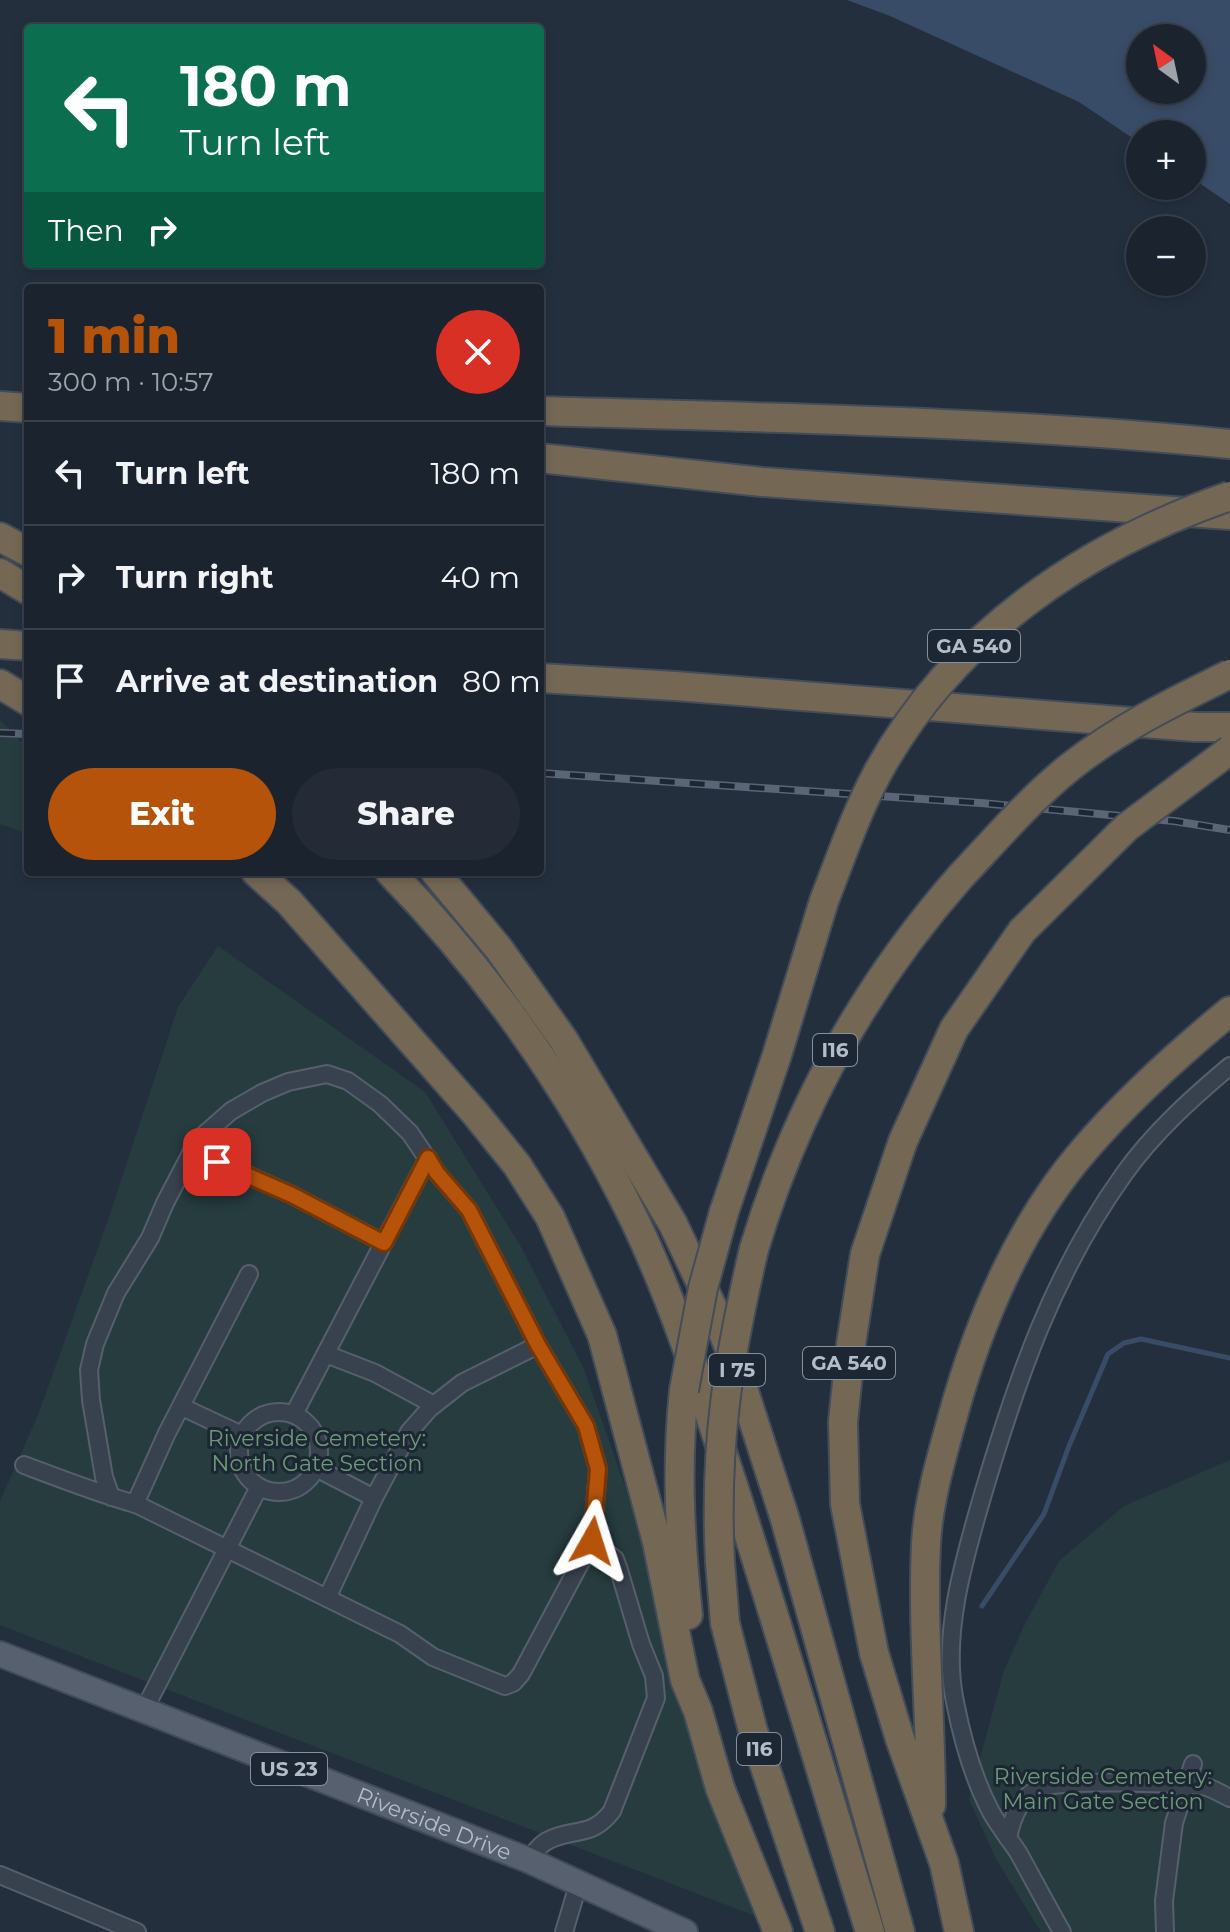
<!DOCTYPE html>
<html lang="en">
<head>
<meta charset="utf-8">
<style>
	:root { --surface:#1b232e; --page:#242b36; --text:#f1f3f6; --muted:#a0a4aa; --line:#39404a; --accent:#b45309 }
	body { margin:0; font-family:Montserrat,sans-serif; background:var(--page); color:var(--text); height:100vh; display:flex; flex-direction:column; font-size:30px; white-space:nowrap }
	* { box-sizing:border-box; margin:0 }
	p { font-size:26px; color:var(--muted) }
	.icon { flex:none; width:44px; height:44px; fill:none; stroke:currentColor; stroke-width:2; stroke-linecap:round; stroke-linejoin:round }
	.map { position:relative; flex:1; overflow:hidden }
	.details { position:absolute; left:24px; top:284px; width:520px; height:592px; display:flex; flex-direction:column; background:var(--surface); border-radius:8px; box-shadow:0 4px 12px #0003,0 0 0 2px var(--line) }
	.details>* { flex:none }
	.banner { position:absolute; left:24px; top:24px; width:520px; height:244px; border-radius:8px; box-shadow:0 4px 12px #0003,0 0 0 2px var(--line); background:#0b6e4f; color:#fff; overflow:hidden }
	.needle { width:52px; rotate:327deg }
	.tools { position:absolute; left:1126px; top:24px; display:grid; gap:16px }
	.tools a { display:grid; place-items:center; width:80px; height:80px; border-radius:50%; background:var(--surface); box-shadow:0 4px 12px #0003,0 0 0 2px var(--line); font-size:40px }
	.pin { position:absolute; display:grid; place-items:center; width:68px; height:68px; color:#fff; margin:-34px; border-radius:16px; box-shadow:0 4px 12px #0006 }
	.me { position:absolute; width:88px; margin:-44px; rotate:6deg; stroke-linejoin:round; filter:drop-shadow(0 0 6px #0008) }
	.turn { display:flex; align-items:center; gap:28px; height:168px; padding:0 24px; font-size:36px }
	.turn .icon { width:104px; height:104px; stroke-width:2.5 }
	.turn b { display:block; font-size:56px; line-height:68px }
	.then { display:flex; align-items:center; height:76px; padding:0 24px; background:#0003; gap:16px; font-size:30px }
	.round { display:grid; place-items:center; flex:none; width:84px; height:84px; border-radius:42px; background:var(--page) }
	.headline { display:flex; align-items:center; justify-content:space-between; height:136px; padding:0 24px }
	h1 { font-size:48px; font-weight:800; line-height:60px; color:var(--accent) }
	.action { display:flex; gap:16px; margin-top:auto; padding:16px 24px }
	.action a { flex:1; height:92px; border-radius:48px; background:var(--accent); color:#fff; font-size:32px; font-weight:800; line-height:92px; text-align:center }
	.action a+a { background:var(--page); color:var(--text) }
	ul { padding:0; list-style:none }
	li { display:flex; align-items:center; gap:24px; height:104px; padding:0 24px; border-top:2px solid var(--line) }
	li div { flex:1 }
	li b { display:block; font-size:30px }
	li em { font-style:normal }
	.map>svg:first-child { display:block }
	.green { fill:#263c3f }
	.water { fill:#394c67; fill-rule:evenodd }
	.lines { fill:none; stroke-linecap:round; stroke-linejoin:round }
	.stream { stroke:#394c67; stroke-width:5 }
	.street-casing { stroke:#565f6c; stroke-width:20 }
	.primary-casing { stroke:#414a57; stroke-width:28 }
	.highway-casing { stroke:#434c59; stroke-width:32 }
	.street { stroke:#38414e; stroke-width:16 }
	.primary { stroke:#56606e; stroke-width:24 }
	.highway { stroke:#746855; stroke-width:28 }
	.rail-casing { stroke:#5a6575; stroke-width:8 }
	.rail { stroke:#1d2633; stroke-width:5; stroke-dasharray:15; stroke-linecap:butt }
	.highway-bridge-casing { stroke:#434c59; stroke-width:32; stroke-linecap:butt }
	.highway-bridge { stroke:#746855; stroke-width:28 }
	.route-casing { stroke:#753606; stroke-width:20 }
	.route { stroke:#b45309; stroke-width:14 }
	.labels { text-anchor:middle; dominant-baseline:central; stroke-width:6; stroke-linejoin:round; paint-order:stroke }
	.shield { fill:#1d2633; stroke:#878f9c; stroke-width:2 }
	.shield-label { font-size:20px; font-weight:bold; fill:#b4bcc9 }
	.park-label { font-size:22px; fill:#6b9a76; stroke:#1d2633 }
	.street-label { font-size:22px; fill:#b4bcc9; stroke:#1d2633 }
</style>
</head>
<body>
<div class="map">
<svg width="1230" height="1932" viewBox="0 0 1230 1932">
	<rect width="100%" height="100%" fill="#242f3e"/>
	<g class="green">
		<path d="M 0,720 L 28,748 L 28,834 L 0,824 Z"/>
		<path d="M 218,946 L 425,1092 L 520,1245 L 583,1367 L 625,1486 L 711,1756 L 768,1921 L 0,1625 L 0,1501 L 38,1415 L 108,1220 L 178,1007 Z"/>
		<path d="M 1230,1460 L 1230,1932 L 1041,1932 L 996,1859 L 969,1799 L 1004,1670 L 1026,1622 L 1059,1561 L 1124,1506 Z"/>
	</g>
	<path class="water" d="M 847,0 L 1230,0 L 1230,204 L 1192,178 L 1192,134 L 1140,134 L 1140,143 L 1079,102 L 890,16 ZM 1140,38 L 1192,38 L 1192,90 L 1140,90 Z"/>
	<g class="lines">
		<path class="stream" d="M 982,1606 L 1044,1514 L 1069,1446 L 1108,1354 L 1124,1343 L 1141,1339 L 1230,1358"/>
		<defs>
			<g id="street">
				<path d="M 192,1150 L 292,1195 L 384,1243"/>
				<path d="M 326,1354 L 375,1373 L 434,1405"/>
				<path d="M 182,1407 L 242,1435"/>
				<circle cx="279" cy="1452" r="40"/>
				<path d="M 294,1414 L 428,1158"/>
				<path d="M 24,1465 C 61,1479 97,1493 135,1504 L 138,1505 L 400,1634 L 433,1657 L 505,1686 L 513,1683 L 521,1674 L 592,1541 L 598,1469 L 586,1426 L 538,1345 L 469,1210 L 437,1173 L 410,1133 L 380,1104 L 348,1081 L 327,1074 L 288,1082 L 262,1093 L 231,1111 L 198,1140 L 165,1203 L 150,1238 L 116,1293 L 95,1344 L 89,1370 L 91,1400 L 104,1477 L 111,1497"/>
				<path d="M 316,1468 L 374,1498"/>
				<path d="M 135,1504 L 167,1433 L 249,1274"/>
				<path d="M 327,1598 L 374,1498 L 409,1432 L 430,1408 L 462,1383 L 538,1345"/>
				<path d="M 143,1712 L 259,1487"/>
				<path d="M 1008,1838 C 1012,1818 1020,1796 1040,1788 C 1063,1779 1173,1783 1202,1786 C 1211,1787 1221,1794 1230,1798"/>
				<path d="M 528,1860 C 534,1854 539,1845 547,1841 C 572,1827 591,1839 612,1811 L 656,1698 L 654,1676 L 641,1644 L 619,1570 L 615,1559 L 592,1541"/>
				<path d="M 0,1875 L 137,1932"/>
				<path d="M 564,1932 L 578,1885"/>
				<path d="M 1062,1932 C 1047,1906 1033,1879 1018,1852 C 1009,1839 999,1826 991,1812 C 974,1780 962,1738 955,1702 C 941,1635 964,1559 983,1494 C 1017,1379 1053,1273 1124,1174 C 1153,1133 1192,1098 1230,1066"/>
				<path d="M 1165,1932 L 1164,1901 L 1174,1823 L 1193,1764"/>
			</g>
			<g id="primary">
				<path id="s1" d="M 0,1654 L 528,1860 L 685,1932"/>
			</g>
			<g id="highway">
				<path d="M 0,406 L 28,408"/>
				<path d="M 540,411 C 770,418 1001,421 1230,444"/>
				<path d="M 540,458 L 762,482 L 1230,515"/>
				<path d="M 0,537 L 28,552"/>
				<path d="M 0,573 L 28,590"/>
				<path d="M 0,644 L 28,646"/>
				<path d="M 540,678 L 675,686 L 1195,727 L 1230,727"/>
				<path d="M 0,684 L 28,701"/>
				<path d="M 256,872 L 289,902 L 475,1113 L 517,1165 L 550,1217 L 602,1335 L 657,1542 L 685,1680 L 698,1711 L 720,1788 L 778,1932"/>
				<path d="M 390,872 C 489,974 573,1093 635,1221 C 675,1305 703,1394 732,1482 C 780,1631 824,1782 870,1932"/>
				<path d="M 435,872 L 499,949 L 563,1039 L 673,1224 L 717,1317 L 734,1360 L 785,1519 L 900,1932"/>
				<path d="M 724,1212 L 777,1055 L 824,901"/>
				<path d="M 754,1249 C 796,1109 864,986 961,876"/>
				<path d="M 684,1390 C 676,1466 680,1539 688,1615"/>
				<path d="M 720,1562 L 725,1623 L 753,1731 L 820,1932"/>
				<path d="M 931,1805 C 931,1718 922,1631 926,1544 C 928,1503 941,1459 952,1419 C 978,1324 1019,1225 1085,1149 C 1128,1099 1179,1053 1230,1011"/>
				<path d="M 959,1932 L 944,1863 L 900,1739 L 874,1653 L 845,1504 L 843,1422 L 851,1344 L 865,1254 L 903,1141 L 954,1029 L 1022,931"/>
			</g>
		</defs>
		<use href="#street" class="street-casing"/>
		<use href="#primary" class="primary-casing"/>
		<use href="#highway" class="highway-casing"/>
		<use href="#street" class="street"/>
		<use href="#primary" class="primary"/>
		<use href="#highway" class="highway"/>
		<defs>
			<g id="rail">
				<path d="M 0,733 L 28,734"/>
				<path d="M 540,773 L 981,803 L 1174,821 L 1230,830"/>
			</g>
		</defs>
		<use href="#rail" class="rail-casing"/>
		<use href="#rail" class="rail"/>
		<defs>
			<g id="highway-bridge">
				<path d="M 961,876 C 996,839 1030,799 1070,767 C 1119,728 1175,701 1230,674"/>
				<path d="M 824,901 C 841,857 856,813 878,772 C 954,634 1084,546 1230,496"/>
				<path d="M 1022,931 L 1127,827 L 1230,750"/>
				<path d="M 684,1390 L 703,1288 L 724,1212"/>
				<path d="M 720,1562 C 714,1446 728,1360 754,1249"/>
			</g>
		</defs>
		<use href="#highway-bridge" class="highway-bridge-casing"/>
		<use href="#highway-bridge" class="highway-bridge"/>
	</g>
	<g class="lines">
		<defs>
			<path id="route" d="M 217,1162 L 292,1195 L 384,1243 L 428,1158 L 437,1173 L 469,1210 L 538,1345 L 586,1426 L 598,1469 L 592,1541"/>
		</defs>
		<use href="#route" class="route-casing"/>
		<use href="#route" class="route"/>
	</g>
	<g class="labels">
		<g class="shield">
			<rect x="928" y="630" width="92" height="32" rx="6"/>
			<rect x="813" y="1034" width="44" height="32" rx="6"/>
			<rect x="803" y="1347" width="92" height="32" rx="6"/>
			<rect x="709" y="1354" width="56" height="32" rx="6"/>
			<rect x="737" y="1733" width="44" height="32" rx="6"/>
			<rect x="251" y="1753" width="76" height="32" rx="6"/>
		</g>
		<g class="shield-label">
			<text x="974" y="646">GA 540</text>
			<text x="835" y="1050">I16</text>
			<text x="849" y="1363">GA 540</text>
			<text x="737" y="1370">I 75</text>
			<text x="759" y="1749">I16</text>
			<text x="289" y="1769">US 23</text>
		</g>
		<g class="park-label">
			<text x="317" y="1438">Riverside Cemetery:<tspan x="317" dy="25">North Gate Section</tspan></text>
			<text x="1103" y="1776">Riverside Cemetery:<tspan x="1103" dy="25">Main Gate Section</tspan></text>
		</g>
		<g class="street-label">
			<text stroke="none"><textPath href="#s1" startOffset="466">Riverside Drive</textPath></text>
		</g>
	</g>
</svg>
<div class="tools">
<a><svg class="needle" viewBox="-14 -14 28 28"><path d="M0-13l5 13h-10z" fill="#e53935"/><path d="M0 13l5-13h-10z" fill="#a0a4aa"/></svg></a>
<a>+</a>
<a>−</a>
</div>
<div class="pin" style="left:217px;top:1162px;background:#d93025"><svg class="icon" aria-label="arrive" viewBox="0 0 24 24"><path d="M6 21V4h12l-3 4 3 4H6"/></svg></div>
<svg class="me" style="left:592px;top:1541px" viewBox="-20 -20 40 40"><path d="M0-17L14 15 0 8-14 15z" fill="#b45309" stroke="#fff" stroke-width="4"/></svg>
<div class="banner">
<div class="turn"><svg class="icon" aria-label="left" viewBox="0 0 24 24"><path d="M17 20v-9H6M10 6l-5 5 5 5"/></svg><div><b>180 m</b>Turn left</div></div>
<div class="then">Then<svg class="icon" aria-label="right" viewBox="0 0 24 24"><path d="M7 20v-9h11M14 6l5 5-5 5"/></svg></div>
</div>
<section class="details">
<div class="headline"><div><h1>1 min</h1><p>300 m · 10:57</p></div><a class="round" style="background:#d93025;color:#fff"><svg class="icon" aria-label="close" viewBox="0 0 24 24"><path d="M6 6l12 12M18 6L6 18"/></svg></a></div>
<ul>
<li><svg class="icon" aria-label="left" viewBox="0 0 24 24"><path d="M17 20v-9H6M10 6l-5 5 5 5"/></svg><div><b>Turn left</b></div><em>180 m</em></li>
<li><svg class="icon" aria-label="right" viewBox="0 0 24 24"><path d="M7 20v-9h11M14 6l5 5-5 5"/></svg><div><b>Turn right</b></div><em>40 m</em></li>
<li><svg class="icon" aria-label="arrive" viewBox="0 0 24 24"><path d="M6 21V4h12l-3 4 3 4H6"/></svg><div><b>Arrive at destination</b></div><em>80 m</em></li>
</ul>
<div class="action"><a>Exit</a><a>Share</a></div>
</section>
</div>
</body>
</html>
